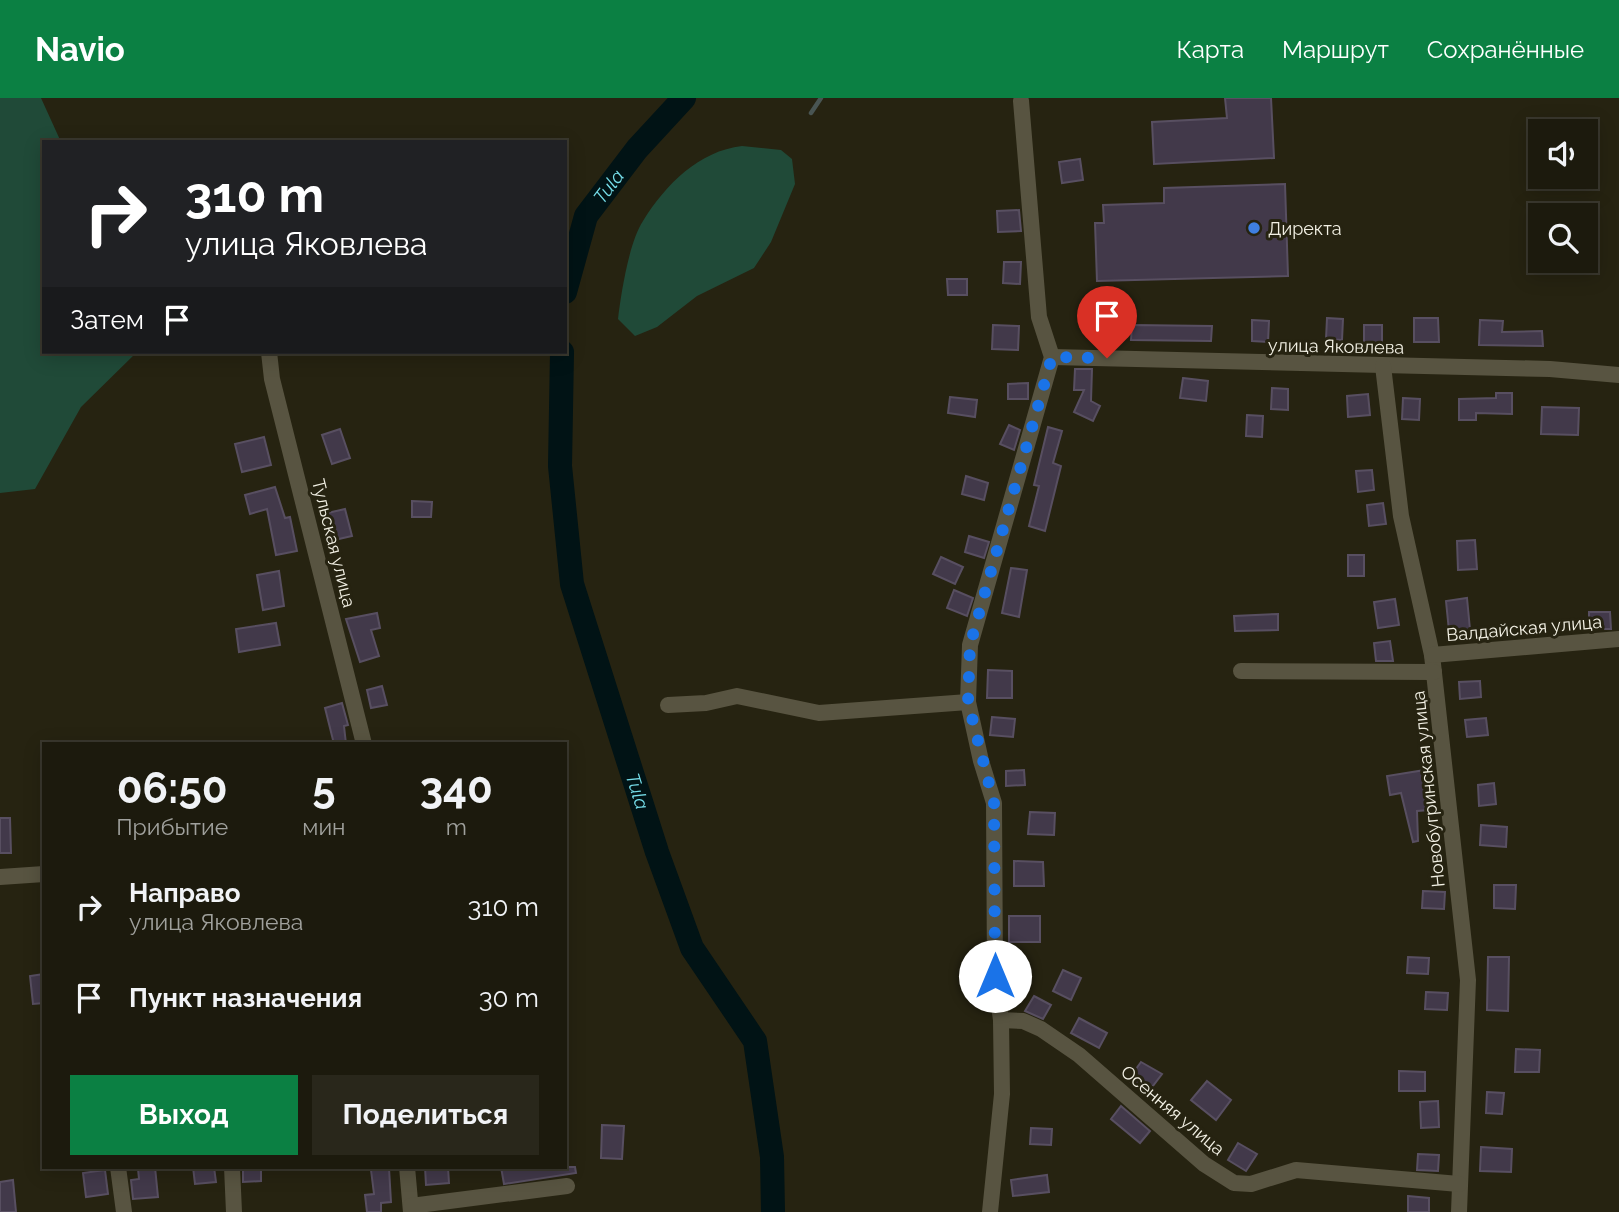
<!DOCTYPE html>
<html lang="ru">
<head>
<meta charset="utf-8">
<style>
	:root { --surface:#1c1a0d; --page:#29271b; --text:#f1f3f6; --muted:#a0a19d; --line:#3a382e; --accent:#0b8043 }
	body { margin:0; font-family:Raleway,sans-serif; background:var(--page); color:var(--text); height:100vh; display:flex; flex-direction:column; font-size:26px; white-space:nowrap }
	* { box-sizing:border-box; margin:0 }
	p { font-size:23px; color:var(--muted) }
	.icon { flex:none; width:38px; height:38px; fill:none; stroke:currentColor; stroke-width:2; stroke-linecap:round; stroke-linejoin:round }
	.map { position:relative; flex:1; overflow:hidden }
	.side { position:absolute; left:42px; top:644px; width:525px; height:427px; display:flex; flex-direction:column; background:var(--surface); border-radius:0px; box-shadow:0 4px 18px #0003,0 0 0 2px var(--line) }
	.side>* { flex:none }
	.hud { position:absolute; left:42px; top:42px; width:525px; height:214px; border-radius:0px; box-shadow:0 4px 18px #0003,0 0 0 2px var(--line); background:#202124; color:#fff; overflow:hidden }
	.controls { position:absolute; left:1528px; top:21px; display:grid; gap:14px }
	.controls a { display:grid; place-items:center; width:70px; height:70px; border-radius:0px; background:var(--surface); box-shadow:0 4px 18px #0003,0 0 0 2px var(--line); font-size:35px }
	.pin { position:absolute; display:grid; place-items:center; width:60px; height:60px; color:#fff; margin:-72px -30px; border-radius:50% 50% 50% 0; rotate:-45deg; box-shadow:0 0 7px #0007 }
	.pin .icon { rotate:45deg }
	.me { position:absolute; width:77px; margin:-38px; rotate:0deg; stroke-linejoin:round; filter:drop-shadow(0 0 5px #0008) }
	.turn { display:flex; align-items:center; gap:24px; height:147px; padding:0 28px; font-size:32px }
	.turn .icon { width:91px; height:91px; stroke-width:2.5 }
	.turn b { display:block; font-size:49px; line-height:60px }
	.then { display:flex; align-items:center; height:66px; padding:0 28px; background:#0003; gap:14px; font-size:26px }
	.eta { display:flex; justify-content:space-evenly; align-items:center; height:119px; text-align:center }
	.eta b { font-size:42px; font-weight:700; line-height:49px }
	.primary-button { display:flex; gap:14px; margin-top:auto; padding:14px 28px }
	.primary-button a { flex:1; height:80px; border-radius:0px; background:var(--accent); color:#fff; font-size:28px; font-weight:700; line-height:80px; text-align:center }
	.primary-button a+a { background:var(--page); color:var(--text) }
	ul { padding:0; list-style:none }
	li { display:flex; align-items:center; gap:21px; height:91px; padding:0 28px }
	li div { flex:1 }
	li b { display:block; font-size:26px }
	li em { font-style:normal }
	header { display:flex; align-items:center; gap:42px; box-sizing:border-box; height:98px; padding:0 35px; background:var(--accent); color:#fff }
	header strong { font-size:33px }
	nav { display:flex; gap:38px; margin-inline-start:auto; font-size:24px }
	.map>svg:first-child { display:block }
	.green { fill:#204a38 }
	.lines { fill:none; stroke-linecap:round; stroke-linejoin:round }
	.stream { stroke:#495553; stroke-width:4.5 }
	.river { stroke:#011315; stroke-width:24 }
	.building { fill:#42394a; stroke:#584f61; stroke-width:2 }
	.minor { stroke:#585441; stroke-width:16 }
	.route { stroke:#1a73e8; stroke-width:12; stroke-dasharray:0 21.6 }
	.shop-dot { fill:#3f7fe0; stroke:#262311; stroke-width:2.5 }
	.labels { text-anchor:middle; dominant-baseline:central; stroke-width:6; stroke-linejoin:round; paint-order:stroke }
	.poi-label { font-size:18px; fill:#f2f0e4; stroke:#262311; text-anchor:start }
	.street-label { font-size:18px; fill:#f2f0e4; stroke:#262311 }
	.water-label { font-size:19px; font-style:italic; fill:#76deea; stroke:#262311 }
</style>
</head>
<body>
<header>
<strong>Navio</strong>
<nav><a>Карта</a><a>Маршрут</a><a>Сохранённые</a></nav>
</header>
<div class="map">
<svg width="1619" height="1114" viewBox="0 0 1619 1114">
	<rect width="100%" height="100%" fill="#262311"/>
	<g class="green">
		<path d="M 0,0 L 41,0 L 61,44 L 44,44 L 44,254 L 137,254 L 81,309 L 35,391 L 0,395 Z"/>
		<path d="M 742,48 L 781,52 L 792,61 L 795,86 L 771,144 L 754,170 L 697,198 L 657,229 L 635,238 L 618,221 C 621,196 629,144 643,123 C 666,86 699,53 742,48 Z"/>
	</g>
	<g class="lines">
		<path class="stream" d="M 811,15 L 821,0"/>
		<g class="river">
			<path id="s1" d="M 565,194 L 586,118 L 637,51 L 684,0"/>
			<path id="s2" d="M 562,254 L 560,368 L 572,486 L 657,754 L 692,850 L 755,943 L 772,1059 L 773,1114"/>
		</g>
	</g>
	<g class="building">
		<path d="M 1225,0 L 1271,0 L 1274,60 L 1154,66 L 1152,24 L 1227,20 Z"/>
		<path d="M 1080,61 L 1083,82 L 1062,85 L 1059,64 Z"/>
		<path d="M 1285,86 L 1288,178 L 1097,183 L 1095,125 L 1104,125 L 1103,107 L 1164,105 L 1164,90 Z"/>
		<path d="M 1019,112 L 1021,133 L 998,134 L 997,113 Z"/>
		<path d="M 1004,164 L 1021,164 L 1020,186 L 1003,185 Z"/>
		<path d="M 947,181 L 967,181 L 967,197 L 948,197 Z"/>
		<path d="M 1327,220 L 1343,221 L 1342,242 L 1326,241 Z"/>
		<path d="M 1414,220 L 1438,220 L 1439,244 L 1414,244 Z"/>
		<path d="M 1252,222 L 1269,223 L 1268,244 L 1252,243 Z"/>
		<path d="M 1480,222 L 1503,223 L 1502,234 L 1542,233 L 1543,248 L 1479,247 Z"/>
		<path d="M 993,227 L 1019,228 L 1018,252 L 992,251 Z"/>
		<path d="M 1132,227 L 1212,228 L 1211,243 L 1131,242 Z"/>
		<rect x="1364" y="227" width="18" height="18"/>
		<path d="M 1075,271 L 1092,271 L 1091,303 L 1100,308 L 1093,323 L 1074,314 L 1084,292 L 1074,292 Z"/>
		<path d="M 1183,280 L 1208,283 L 1206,303 L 1180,300 Z"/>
		<path d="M 1028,285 L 1028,301 L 1008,301 L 1008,286 Z"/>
		<path d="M 1272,290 L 1288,291 L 1288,312 L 1271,311 Z"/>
		<path d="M 1496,295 L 1512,295 L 1512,316 L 1476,315 L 1476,322 L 1459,322 L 1459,301 L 1496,300 Z"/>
		<path d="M 1368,296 L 1370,317 L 1348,319 L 1347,298 Z"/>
		<path d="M 950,299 L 977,302 L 975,319 L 948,315 Z"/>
		<path d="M 1403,300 L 1420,301 L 1419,322 L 1402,321 Z"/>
		<path d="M 1542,309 L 1579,310 L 1578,337 L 1541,336 Z"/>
		<path d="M 1247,317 L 1263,318 L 1262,339 L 1246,338 Z"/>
		<path d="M 1009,327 L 1020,332 L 1014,352 L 1000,346 Z"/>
		<path d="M 1048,329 L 1062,333 L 1053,365 L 1061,368 L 1045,433 L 1029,428 L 1039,388 L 1034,387 Z"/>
		<path d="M 340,331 L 350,360 L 332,366 L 322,337 Z"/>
		<path d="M 264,339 L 271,367 L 242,374 L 235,346 Z"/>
		<path d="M 1372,372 L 1374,392 L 1358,394 L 1356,373 Z"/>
		<path d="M 966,378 L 988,385 L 984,402 L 962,396 Z"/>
		<path d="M 275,389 L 285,420 L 290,419 L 297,453 L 276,457 L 267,411 L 250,416 L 245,397 Z"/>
		<path d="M 412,403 L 432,404 L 431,419 L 412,419 Z"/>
		<path d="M 1383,405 L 1386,426 L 1369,428 L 1367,407 Z"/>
		<path d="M 345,411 L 352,438 L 330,443 L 323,416 Z"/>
		<path d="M 969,438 L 989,444 L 984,460 L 965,454 Z"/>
		<path d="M 1475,442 L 1477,471 L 1458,472 L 1457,443 Z"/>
		<rect x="1348" y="457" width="16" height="21"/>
		<path d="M 941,459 L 963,469 L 955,486 L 933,476 Z"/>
		<path d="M 1011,470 L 1027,472 L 1019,519 L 1002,515 Z"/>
		<path d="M 279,473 L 284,508 L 263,512 L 257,477 Z"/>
		<path d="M 954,492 L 973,500 L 967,518 L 947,510 Z"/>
		<path d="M 1467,500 L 1471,542 L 1450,543 L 1446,503 Z"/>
		<path d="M 1395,501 L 1399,527 L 1378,530 L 1374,504 Z"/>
		<path d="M 1589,514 L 1610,514 L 1611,531 L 1589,531 Z"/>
		<path d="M 377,515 L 380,530 L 371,532 L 379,558 L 360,564 L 346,521 Z"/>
		<path d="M 1278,516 L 1278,532 L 1235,533 L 1234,518 Z"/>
		<path d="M 276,525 L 280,547 L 239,554 L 236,531 Z"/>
		<path d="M 1390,543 L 1393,563 L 1376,563 L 1374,545 Z"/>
		<path d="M 988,572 L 1012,573 L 1012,600 L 987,600 Z"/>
		<path d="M 1480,583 L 1481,599 L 1460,601 L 1459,584 Z"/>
		<path d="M 382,588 L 387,607 L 371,610 L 367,592 Z"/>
		<path d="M 342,605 L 348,627 L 344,628 L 346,646 L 334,646 L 325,610 Z"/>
		<path d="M 992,619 L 1015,621 L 1013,639 L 990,637 Z"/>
		<path d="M 1486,620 L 1488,637 L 1467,639 L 1465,622 Z"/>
		<path d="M 1024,672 L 1025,687 L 1006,688 L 1006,673 Z"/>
		<path d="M 1425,672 L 1428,691 L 1424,692 L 1429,712 L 1417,713 L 1418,743 L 1413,744 L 1401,695 L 1390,697 L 1387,678 Z"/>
		<path d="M 1494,685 L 1496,706 L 1479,708 L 1478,687 Z"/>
		<path d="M 1030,714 L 1055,715 L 1054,737 L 1028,736 Z"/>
		<path d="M 0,720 L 10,720 L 11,755 L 0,755 Z"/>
		<path d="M 1481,727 L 1507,729 L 1506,749 L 1480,747 Z"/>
		<path d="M 1014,763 L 1043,764 L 1044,788 L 1014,788 Z"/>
		<path d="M 1494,787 L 1516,787 L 1515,811 L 1494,810 Z"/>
		<path d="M 1423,793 L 1445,794 L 1444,811 L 1422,810 Z"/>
		<rect x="1009" y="818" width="31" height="26"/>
		<path d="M 1408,859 L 1429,860 L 1428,876 L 1407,875 Z"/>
		<path d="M 1488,859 L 1509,859 L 1508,913 L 1487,912 Z"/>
		<path d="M 1063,872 L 1081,880 L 1071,902 L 1053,893 Z"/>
		<path d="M 44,876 L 44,905 L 33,906 L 30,878 Z"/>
		<path d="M 1426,894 L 1448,895 L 1447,912 L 1425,911 Z"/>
		<path d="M 1034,898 L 1051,907 L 1043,921 L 1025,913 Z"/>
		<path d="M 1079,920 L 1107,935 L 1099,950 L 1071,935 Z"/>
		<path d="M 1516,951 L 1540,952 L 1539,974 L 1515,974 Z"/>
		<path d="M 1141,964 L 1162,976 L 1146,997 L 1128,982 Z"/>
		<path d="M 1399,973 L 1425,974 L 1425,993 L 1399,993 Z"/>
		<path d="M 1207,983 L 1231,1002 L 1216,1022 L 1191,1002 Z"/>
		<path d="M 1487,994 L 1504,995 L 1502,1016 L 1486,1015 Z"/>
		<path d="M 1438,1003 L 1439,1029 L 1421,1030 L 1420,1004 Z"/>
		<path d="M 1121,1008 L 1150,1033 L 1140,1045 L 1111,1021 Z"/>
		<path d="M 602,1027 L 624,1028 L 622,1061 L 601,1060 Z"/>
		<path d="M 1031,1030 L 1052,1031 L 1051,1047 L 1030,1046 Z"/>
		<path d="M 1238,1045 L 1257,1056 L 1246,1073 L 1228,1062 Z"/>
		<path d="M 1481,1049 L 1512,1051 L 1511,1074 L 1480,1073 Z"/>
		<path d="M 1418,1056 L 1439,1057 L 1438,1073 L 1417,1072 Z"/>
		<path d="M 155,1069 L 158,1099 L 133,1101 L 131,1082 L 139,1081 L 138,1071 Z"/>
		<path d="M 193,1069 L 214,1069 L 216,1084 L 195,1086 Z"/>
		<path d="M 243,1069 L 261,1069 L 261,1083 L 243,1084 Z"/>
		<path d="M 425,1069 L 448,1069 L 449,1085 L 426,1087 Z"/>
		<path d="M 501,1069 L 575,1069 L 576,1075 L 504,1086 Z"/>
		<path d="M 389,1070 L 391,1104 L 381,1105 L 381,1114 L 367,1114 L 365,1097 L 374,1096 L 371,1072 Z"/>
		<path d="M 105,1072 L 108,1096 L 86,1099 L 83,1075 Z"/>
		<path d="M 1047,1077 L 1049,1094 L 1013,1098 L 1011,1082 Z"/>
		<path d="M 13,1082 L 16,1114 L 0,1114 L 0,1084 Z"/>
		<path d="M 1408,1098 L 1429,1100 L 1429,1114 L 1408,1114 Z"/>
	</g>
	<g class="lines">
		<g class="minor">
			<path d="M 269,254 L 272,281 L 364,646"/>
			<path d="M 1052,259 L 1550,271 L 1619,277"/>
			<path d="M 1383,268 L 1401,418 L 1432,557 L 1468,882 L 1459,1114"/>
			<path d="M 1432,557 L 1619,541"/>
			<path d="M 1241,573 L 1434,574"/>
			<path d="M 668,607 L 706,605 L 737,598 L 819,615 L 968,604"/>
			<path d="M 0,779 L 44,776"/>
			<path d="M 1001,922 L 1023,923 L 1041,931 L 1079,957 L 1204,1066 L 1234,1085 L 1251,1086 L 1296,1072 L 1459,1086"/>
			<path d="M 118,1069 L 124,1114"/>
			<path d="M 232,1069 L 234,1114"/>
			<path d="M 407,1069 L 411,1114"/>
			<path d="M 411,1108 L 567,1088"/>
			<path d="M 990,1114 L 1002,996 L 1001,922 L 995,878 L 994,705 L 981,663 L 968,604 L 970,547 L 1052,259 L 1039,219 L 1021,3"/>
		</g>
	</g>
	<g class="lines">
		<path class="route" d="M 995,878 L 994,705 L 968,604 L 970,547 L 1052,259 L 1107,260"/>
	</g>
	<circle class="shop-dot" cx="1254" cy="130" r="7"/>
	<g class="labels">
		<g class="poi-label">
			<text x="1268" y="130">Директа</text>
		</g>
		<g class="street-label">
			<text transform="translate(1336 248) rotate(1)">улица Яковлева</text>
			<text transform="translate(334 445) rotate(76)">Тульская улица</text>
			<text transform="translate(1524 530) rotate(-5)">Валдайская улица</text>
			<text transform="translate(1428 691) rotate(-96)">Новобугринская улица</text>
			<text transform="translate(1173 1012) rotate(40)">Осенняя улица</text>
		</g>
		<g class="water-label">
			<text stroke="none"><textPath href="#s1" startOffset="116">Tula</textPath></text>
			<text stroke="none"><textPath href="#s2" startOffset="450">Tula</textPath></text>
		</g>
	</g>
</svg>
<div class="controls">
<a><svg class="icon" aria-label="sound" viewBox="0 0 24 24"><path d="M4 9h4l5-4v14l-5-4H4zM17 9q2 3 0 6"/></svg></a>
<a><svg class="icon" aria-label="search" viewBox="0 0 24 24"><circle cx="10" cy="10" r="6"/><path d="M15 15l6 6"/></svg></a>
</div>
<div class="pin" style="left:1107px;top:260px;background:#d93025"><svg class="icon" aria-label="arrive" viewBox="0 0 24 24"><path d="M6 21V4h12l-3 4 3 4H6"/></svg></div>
<svg class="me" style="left:995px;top:878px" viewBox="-20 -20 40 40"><circle r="19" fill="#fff"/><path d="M0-13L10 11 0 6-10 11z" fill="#1a73e8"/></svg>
<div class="hud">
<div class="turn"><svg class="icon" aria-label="right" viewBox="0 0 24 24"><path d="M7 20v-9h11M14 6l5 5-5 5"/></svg><div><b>310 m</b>улица Яковлева</div></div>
<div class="then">Затем<svg class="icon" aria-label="arrive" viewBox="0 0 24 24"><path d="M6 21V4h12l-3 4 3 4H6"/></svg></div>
</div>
<section class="side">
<div class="eta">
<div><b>06:50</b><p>Прибытие</p></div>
<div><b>5</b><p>мин</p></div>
<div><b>340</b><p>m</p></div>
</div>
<ul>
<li><svg class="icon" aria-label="right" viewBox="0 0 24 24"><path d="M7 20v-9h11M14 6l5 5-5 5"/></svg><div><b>Направо</b><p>улица Яковлева</p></div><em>310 m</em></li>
<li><svg class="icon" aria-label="arrive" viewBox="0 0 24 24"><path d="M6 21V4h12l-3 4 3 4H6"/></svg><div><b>Пункт назначения</b></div><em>30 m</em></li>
</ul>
<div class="primary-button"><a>Выход</a><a>Поделиться</a></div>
</section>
</div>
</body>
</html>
